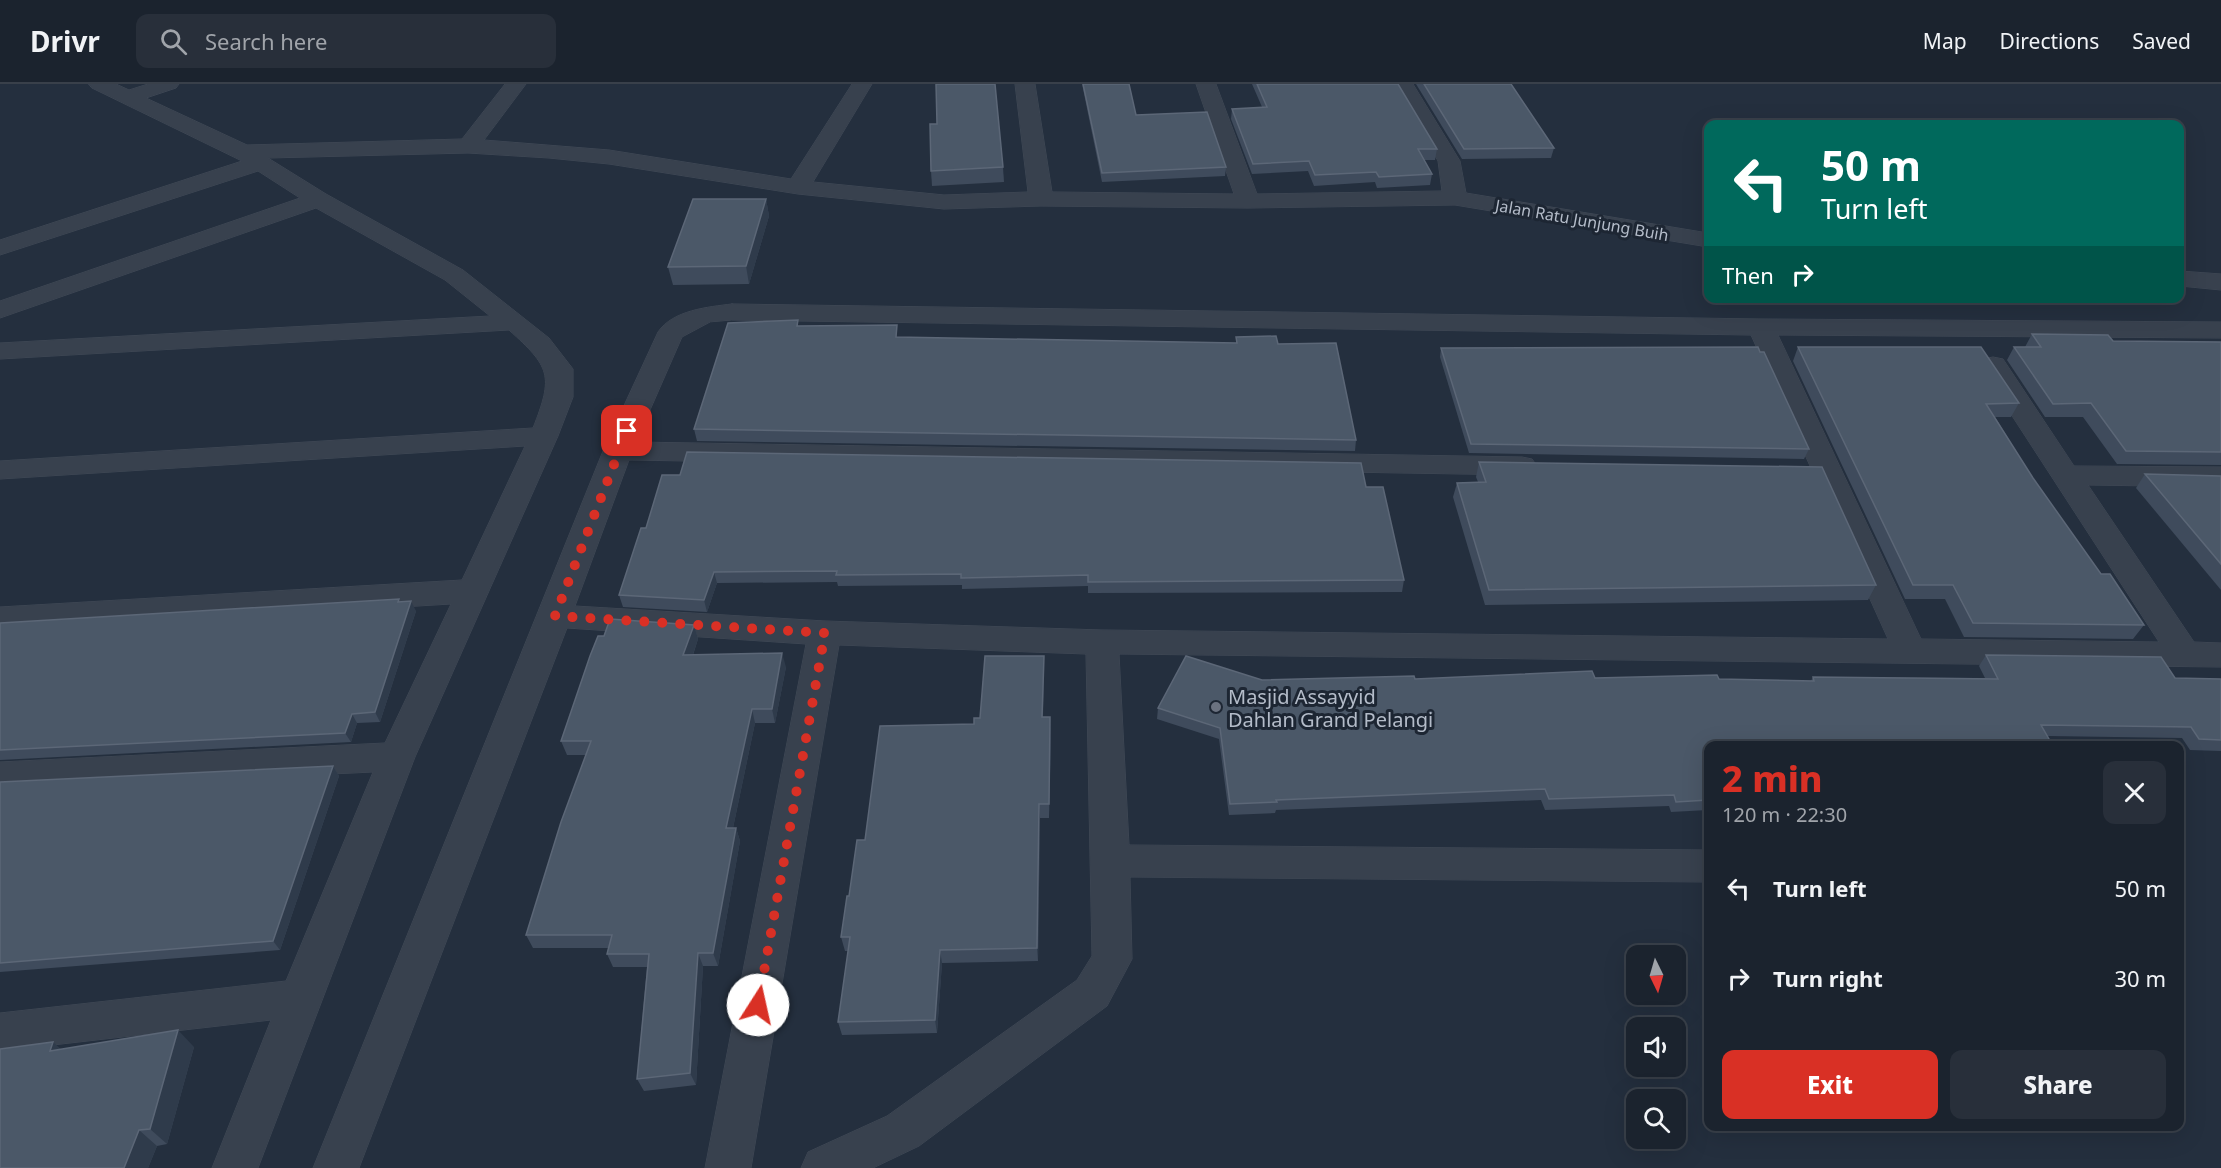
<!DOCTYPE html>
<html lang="en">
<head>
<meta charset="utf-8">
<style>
	:root { --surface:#1b232e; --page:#282f3a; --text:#f1f3f6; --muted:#a0a4aa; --line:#39404a; --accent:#d93025 }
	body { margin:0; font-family:"Noto Sans",sans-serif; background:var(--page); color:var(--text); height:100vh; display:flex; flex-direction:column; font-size:22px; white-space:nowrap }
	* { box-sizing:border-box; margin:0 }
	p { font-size:20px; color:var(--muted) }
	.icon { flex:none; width:33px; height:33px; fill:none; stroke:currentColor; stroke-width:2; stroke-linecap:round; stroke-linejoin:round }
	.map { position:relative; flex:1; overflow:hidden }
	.panel { position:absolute; left:1704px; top:657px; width:480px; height:390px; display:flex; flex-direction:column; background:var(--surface); border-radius:12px; box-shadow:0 6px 24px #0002,0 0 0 2px var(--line) }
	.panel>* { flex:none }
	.top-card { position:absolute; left:1704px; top:36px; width:480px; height:183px; border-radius:12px; box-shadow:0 6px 24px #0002,0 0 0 2px var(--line); background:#00695c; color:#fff; overflow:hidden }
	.needle { width:39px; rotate:175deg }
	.buttons { position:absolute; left:1626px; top:861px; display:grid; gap:12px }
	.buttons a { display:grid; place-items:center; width:60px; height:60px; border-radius:12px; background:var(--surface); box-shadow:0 6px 24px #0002,0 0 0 2px var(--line); font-size:30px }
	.pin { position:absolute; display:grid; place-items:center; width:51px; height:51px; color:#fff; margin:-26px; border-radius:12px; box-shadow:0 3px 9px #0006 }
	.me { position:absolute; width:66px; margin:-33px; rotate:10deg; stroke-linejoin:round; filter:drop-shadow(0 0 4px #0008) }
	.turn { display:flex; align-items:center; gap:21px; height:126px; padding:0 18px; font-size:27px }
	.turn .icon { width:78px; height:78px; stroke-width:2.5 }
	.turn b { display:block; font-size:42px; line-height:51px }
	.then { display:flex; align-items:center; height:57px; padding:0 18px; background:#0003; gap:12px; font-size:22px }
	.round { display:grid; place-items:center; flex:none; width:63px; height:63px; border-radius:12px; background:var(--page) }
	.headline { display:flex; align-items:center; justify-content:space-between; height:102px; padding:0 18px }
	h1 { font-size:36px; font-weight:800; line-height:45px; color:var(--accent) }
	.primary-button { display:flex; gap:12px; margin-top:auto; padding:12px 18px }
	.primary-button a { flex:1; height:69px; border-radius:12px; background:var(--accent); color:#fff; font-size:24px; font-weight:800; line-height:69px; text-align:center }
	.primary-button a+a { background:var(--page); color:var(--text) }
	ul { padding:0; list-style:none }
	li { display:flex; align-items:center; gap:18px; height:90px; padding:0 18px }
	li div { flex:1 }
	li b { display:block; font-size:22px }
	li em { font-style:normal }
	header { display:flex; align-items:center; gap:36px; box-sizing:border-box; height:84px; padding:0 30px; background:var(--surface); border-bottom:2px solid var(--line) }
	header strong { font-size:28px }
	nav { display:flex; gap:33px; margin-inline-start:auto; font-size:21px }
	.search { width:420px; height:54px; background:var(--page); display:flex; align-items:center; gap:15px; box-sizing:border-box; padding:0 21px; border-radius:12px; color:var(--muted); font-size:22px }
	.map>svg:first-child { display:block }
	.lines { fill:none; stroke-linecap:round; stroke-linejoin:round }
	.minor-casing { stroke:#414a57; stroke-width:1 }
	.minor { fill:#38414e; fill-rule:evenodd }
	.wall { fill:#3f4b5c }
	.shaded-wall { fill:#2f3b4b }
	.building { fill:#4b5868; stroke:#5c6777; stroke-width:1.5 }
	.route { stroke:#d93025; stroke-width:10; stroke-dasharray:0 18 }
	.worship-dot { fill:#6b7280; stroke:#1d2633; stroke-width:2 }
	.labels { text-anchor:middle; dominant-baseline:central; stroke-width:6; stroke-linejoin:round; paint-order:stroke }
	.far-street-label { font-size:16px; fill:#b4bcc9; stroke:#1d2633 }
	.poi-label { font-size:20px; fill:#b4bcc9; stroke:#1d2633; text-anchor:start }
</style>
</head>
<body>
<header>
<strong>Drivr</strong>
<div class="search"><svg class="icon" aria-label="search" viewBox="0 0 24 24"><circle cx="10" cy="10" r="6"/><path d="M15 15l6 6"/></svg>Search here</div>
<nav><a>Map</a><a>Directions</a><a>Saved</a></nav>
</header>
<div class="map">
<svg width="2221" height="1084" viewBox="0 0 2221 1084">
	<rect width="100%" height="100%" fill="#242f3e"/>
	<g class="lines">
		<defs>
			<g id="minor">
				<path d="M 89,0 L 116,0 L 129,6 L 148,0 L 179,0 L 176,4 L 146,14 L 247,61 L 462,55 L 505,0 L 526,0 L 484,56 L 609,66 L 791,95 L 852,0 L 872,0 L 813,98 L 944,111 L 1028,108 L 1015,0 L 1035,0 L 1052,108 L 1234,110 L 1196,0 L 1216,0 L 1257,110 L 1442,107 L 1438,77 L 1393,0 L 1413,0 L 1460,77 L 1466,109 L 1708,149 L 1708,163 L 1455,121 L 1248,124 L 1041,122 L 944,125 L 798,110 L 609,80 L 549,74 L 468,69 L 268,74 L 326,110 L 463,186 L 549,254 L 573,285 L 573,313 L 558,352 L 415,673 L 258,1084 L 212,1084 L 271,936 L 0,967 L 0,929 L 286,897 L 373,688 L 0,706 L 0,678 L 385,659 L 451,520 L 0,547 L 0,523 L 462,496 L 525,362 L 0,395 L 0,377 L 533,344 C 554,291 550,283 509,246 L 0,275 L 0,259 L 490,232 L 445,196 L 316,124 L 0,234 L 0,217 L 300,114 L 258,87 L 0,171 L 0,156 L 242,77 L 92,4 Z"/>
				<path d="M 2180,187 L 2221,190 L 2221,206 L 2180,202 Z"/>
				<path d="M 732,220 L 1761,235 L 2221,238 L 2221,254 L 1778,251 L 1921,555 L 2159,558 L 1979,281 L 1983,275 L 1993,273 L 2003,275 L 2074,382 L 2221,383 L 2221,403 L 2088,401 L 2194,558 L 2221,559 L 2221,583 L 1119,570 L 1129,761 L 1708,766 L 1708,798 L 1130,793 L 1132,875 L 1107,922 L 919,1062 L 873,1084 L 801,1084 L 808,1068 L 887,1032 L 1077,896 L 1092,872 L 1086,570 L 839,561 L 751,1084 L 705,1084 L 806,560 L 567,544 L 359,1084 L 313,1084 L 603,367 L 658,248 C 673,226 708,223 732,220 ZM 732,236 L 1751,251 L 1888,555 L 1102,546 L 825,537 L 575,522 L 629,376 L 1522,391 L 1532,389 L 1537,382 L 1532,375 L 1522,373 L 636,358 L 682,253 L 710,238 Z"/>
			</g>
		</defs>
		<use href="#minor" class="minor-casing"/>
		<use href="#minor" class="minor"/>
	</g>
	<g class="wall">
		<path d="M 1082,0 L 1129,0 L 1136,31 L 1226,83 L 1225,92 L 1102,98 Z"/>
		<path d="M 1252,0 L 1398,0 L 1437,65 L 1435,76 L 1424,76 L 1432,90 L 1430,101 L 1377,104 L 1375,98 L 1314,102 L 1308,87 L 1252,90 L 1231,35 L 1232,25 L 1262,23 Z"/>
		<path d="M 1416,0 L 1511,0 L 1554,64 L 1551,74 L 1462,75 Z"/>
		<path d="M 1003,83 L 1004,98 L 932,102 L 931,87 Z"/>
		<path d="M 766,115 L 769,132 L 749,200 L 673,201 L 668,183 Z"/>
		<path d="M 799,242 L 898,253 L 1236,259 L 1236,253 L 1278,260 L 1356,356 L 1355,367 L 697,357 L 694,345 Z"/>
		<path d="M 2032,250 L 2113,257 L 2221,258 L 2221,381 L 2117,380 L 2083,333 L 2045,333 L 2007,276 L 2014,263 L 2025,263 Z"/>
		<path d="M 1798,263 L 2019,319 L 2011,333 L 1995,333 L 2033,394 L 2101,490 L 2144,541 L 2133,555 L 1964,553 L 1945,515 L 1905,515 L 1793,277 Z"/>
		<path d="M 1441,264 L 1760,268 L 1809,365 L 1804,375 L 1469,369 L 1440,273 Z"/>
		<path d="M 1479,378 L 1876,501 L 1868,516 L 1485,521 L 1453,413 L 1457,399 L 1478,398 L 1476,393 Z"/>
		<path d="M 2145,390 L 2221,392 L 2221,506 L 2136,404 Z"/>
		<path d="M 1366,403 L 1404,496 L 1402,508 L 1088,509 L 1088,502 L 962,505 L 962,501 L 838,502 L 837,498 L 717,499 L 707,528 L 623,523 L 619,511 L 641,444 Z"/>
		<path d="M 400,518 L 416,527 L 380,638 L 357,639 L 351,658 L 0,676 L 0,539 Z"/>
		<path d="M 694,541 L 698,555 L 693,571 L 786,583 L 775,639 L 755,639 L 733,744 L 736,744 L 740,757 L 718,882 L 703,882 L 696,1001 L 644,1007 L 637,995 L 647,883 L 613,883 L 607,870 L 608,864 L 533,864 L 526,851 L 586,671 L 567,671 L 561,657 Z"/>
		<path d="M 1986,571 L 2175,594 L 2221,595 L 2221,667 L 2190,666 L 2182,654 L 2048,652 L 1708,662 L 1708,726 L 1671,728 L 1669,722 L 1545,726 L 1541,716 L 1276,726 L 1275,729 L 1229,731 L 1219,655 L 1157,635 L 1158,624 L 1262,596 L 1595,594 L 1811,597 L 1813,593 L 1985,594 L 1979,582 Z"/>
		<path d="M 1044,572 L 1044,586 L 1043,633 L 1051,647 L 1049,734 L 1040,734 L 1038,877 L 942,879 L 937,949 L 842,951 L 838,938 L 848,867 L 845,867 L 841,853 L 849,812 L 865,756 L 974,640 Z"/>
		<path d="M 333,682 L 339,692 L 280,866 L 0,888 L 0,698 Z"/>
		<path d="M 194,963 L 167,1060 L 157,1062 L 148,1084 L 0,1084 L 61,965 Z"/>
	</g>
	<g class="shaded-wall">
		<path d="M 766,115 L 769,132 L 749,200 L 746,182 Z"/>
		<path d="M 714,488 L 717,499 L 707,528 L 704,516 Z"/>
		<path d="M 411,517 L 416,527 L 380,638 L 375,628 Z"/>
		<path d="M 694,541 L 698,555 L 688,585 L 683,571 Z"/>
		<path d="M 782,569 L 786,583 L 775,639 L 772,625 Z"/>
		<path d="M 1044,572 L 1044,586 L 1042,647 L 1042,633 Z"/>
		<path d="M 752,625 L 755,639 L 730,758 L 726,744 Z"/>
		<path d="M 352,630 L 357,639 L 351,658 L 345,649 Z"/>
		<path d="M 1050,633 L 1051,647 L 1049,734 L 1049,720 Z"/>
		<path d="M 333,682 L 339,692 L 280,866 L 273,857 Z"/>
		<path d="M 1039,720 L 1040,734 L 1038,877 L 1037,864 Z"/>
		<path d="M 736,744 L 740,757 L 718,882 L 713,869 Z"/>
		<path d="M 940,866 L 942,879 L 937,949 L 935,936 Z"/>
		<path d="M 698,869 L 703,882 L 696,1001 L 690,989 Z"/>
		<path d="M 178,946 L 194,963 L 167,1060 L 150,1045 Z"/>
		<path d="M 53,958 L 72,975 L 50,967 Z"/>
		<path d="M 139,1046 L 157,1062 L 148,1084 L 124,1084 Z"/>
	</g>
	<g class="building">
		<path d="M 936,0 L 995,0 L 1003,83 L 931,87 L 930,40 L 937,40 Z"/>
		<path d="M 1083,0 L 1129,0 L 1136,31 L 1207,28 L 1226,83 L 1102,89 Z"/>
		<path d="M 1257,0 L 1398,0 L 1437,65 L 1418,65 L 1432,90 L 1379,93 L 1376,88 L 1315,91 L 1309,77 L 1253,80 L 1232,25 L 1267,23 Z"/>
		<path d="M 1424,0 L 1511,0 L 1554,64 L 1464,65 Z"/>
		<path d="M 693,115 L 766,115 L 746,182 L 668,183 Z"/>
		<path d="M 798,236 L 797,242 L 897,241 L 896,253 L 1237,259 L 1236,253 L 1276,252 L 1278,260 L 1336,259 L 1356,356 L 694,345 L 728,239 Z"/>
		<path d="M 2032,250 L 2108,251 L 2113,257 L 2221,258 L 2221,368 L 2126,367 L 2091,319 L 2053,320 L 2014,263 L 2041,263 Z"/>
		<path d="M 1758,263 L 1760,268 L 1764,268 L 1809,365 L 1471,360 L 1441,264 Z"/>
		<path d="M 1798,263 L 1981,263 L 2019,319 L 1986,320 L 2033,394 L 2101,490 L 2110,490 L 2144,541 L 1973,539 L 1953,501 L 1913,501 Z"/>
		<path d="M 687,368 L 1361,379 L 1366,403 L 1383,403 L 1404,496 L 1088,498 L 1088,491 L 961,494 L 961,490 L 836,491 L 837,487 L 714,488 L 704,516 L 619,511 L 641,444 L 646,444 L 662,391 L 680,391 Z"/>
		<path d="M 1479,378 L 1822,383 L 1876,501 L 1489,506 L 1457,399 L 1486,398 Z"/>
		<path d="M 2145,390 L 2221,392 L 2221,480 Z"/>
		<path d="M 399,515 L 398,518 L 411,517 L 375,628 L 352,630 L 345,649 L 0,666 L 0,539 Z"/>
		<path d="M 610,535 L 694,541 L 683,571 L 782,569 L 772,625 L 752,625 L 726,744 L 736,744 L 713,869 L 698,869 L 690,989 L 637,995 L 649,870 L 607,870 L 612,851 L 526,851 L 561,738 L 591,657 L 561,657 L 590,572 L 598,552 L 604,552 Z"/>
		<path d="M 1986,571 L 2161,573 L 2175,594 L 2221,595 L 2221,656 L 2199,655 L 2191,643 L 2041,641 L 2053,662 L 1708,662 L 1708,716 L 1676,718 L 1674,711 L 1549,715 L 1545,705 L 1276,716 L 1277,718 L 1230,720 L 1220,644 L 1158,624 L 1186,572 L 1262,596 L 1414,592 L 1415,595 L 1592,587 L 1595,594 L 1717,591 L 1719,595 L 1814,597 L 1813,593 L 1998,595 Z"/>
		<path d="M 985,572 L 1044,572 L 1042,633 L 1050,633 L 1049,720 L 1039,720 L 1037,864 L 940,866 L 935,936 L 838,938 L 850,853 L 841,853 L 847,812 L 849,812 L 857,756 L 865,756 L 880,642 L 974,640 L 974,634 L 980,634 Z"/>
		<path d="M 333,682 L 273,857 L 0,879 L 0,698 Z"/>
		<path d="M 178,946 L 150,1045 L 139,1046 L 124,1084 L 0,1084 L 0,965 L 53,958 L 50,967 Z"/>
	</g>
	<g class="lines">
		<path class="route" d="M 627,347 L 555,532 L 825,549 L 758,921"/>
	</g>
	<circle class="worship-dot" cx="1216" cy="623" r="6"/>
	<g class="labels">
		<g class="far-street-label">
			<text transform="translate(1582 136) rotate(10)">Jalan Ratu Junjung Buih</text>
		</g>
		<g class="poi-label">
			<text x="1228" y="612">Masjid Assayyid<tspan x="1228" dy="23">Dahlan Grand Pelangi</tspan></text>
		</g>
	</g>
</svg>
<div class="buttons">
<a><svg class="needle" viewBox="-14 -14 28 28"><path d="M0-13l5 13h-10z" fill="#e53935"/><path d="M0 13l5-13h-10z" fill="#a0a4aa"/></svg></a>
<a><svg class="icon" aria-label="sound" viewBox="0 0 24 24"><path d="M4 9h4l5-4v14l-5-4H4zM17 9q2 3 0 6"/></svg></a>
<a><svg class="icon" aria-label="search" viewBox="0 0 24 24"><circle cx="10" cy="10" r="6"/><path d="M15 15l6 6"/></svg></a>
</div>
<div class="pin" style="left:627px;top:347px;background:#d93025"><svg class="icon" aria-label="arrive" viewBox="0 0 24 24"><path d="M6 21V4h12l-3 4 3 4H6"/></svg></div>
<svg class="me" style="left:758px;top:921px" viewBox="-20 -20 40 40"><circle r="19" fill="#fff"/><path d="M0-13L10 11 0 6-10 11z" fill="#d93025"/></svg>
<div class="top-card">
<div class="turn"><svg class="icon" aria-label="left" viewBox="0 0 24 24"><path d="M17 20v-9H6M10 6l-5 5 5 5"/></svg><div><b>50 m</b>Turn left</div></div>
<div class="then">Then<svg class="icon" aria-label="right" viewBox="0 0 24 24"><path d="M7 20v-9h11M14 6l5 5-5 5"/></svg></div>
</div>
<section class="panel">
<div class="headline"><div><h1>2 min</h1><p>120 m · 22:30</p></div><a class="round"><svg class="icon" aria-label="close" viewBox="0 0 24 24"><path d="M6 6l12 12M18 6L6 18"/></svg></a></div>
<ul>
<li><svg class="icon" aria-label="left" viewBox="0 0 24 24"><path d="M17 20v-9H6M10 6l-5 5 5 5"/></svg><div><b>Turn left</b></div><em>50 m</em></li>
<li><svg class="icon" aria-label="right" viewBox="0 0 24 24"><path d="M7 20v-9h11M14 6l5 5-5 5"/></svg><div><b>Turn right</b></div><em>30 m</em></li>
</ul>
<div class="primary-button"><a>Exit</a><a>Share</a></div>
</section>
</div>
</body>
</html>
